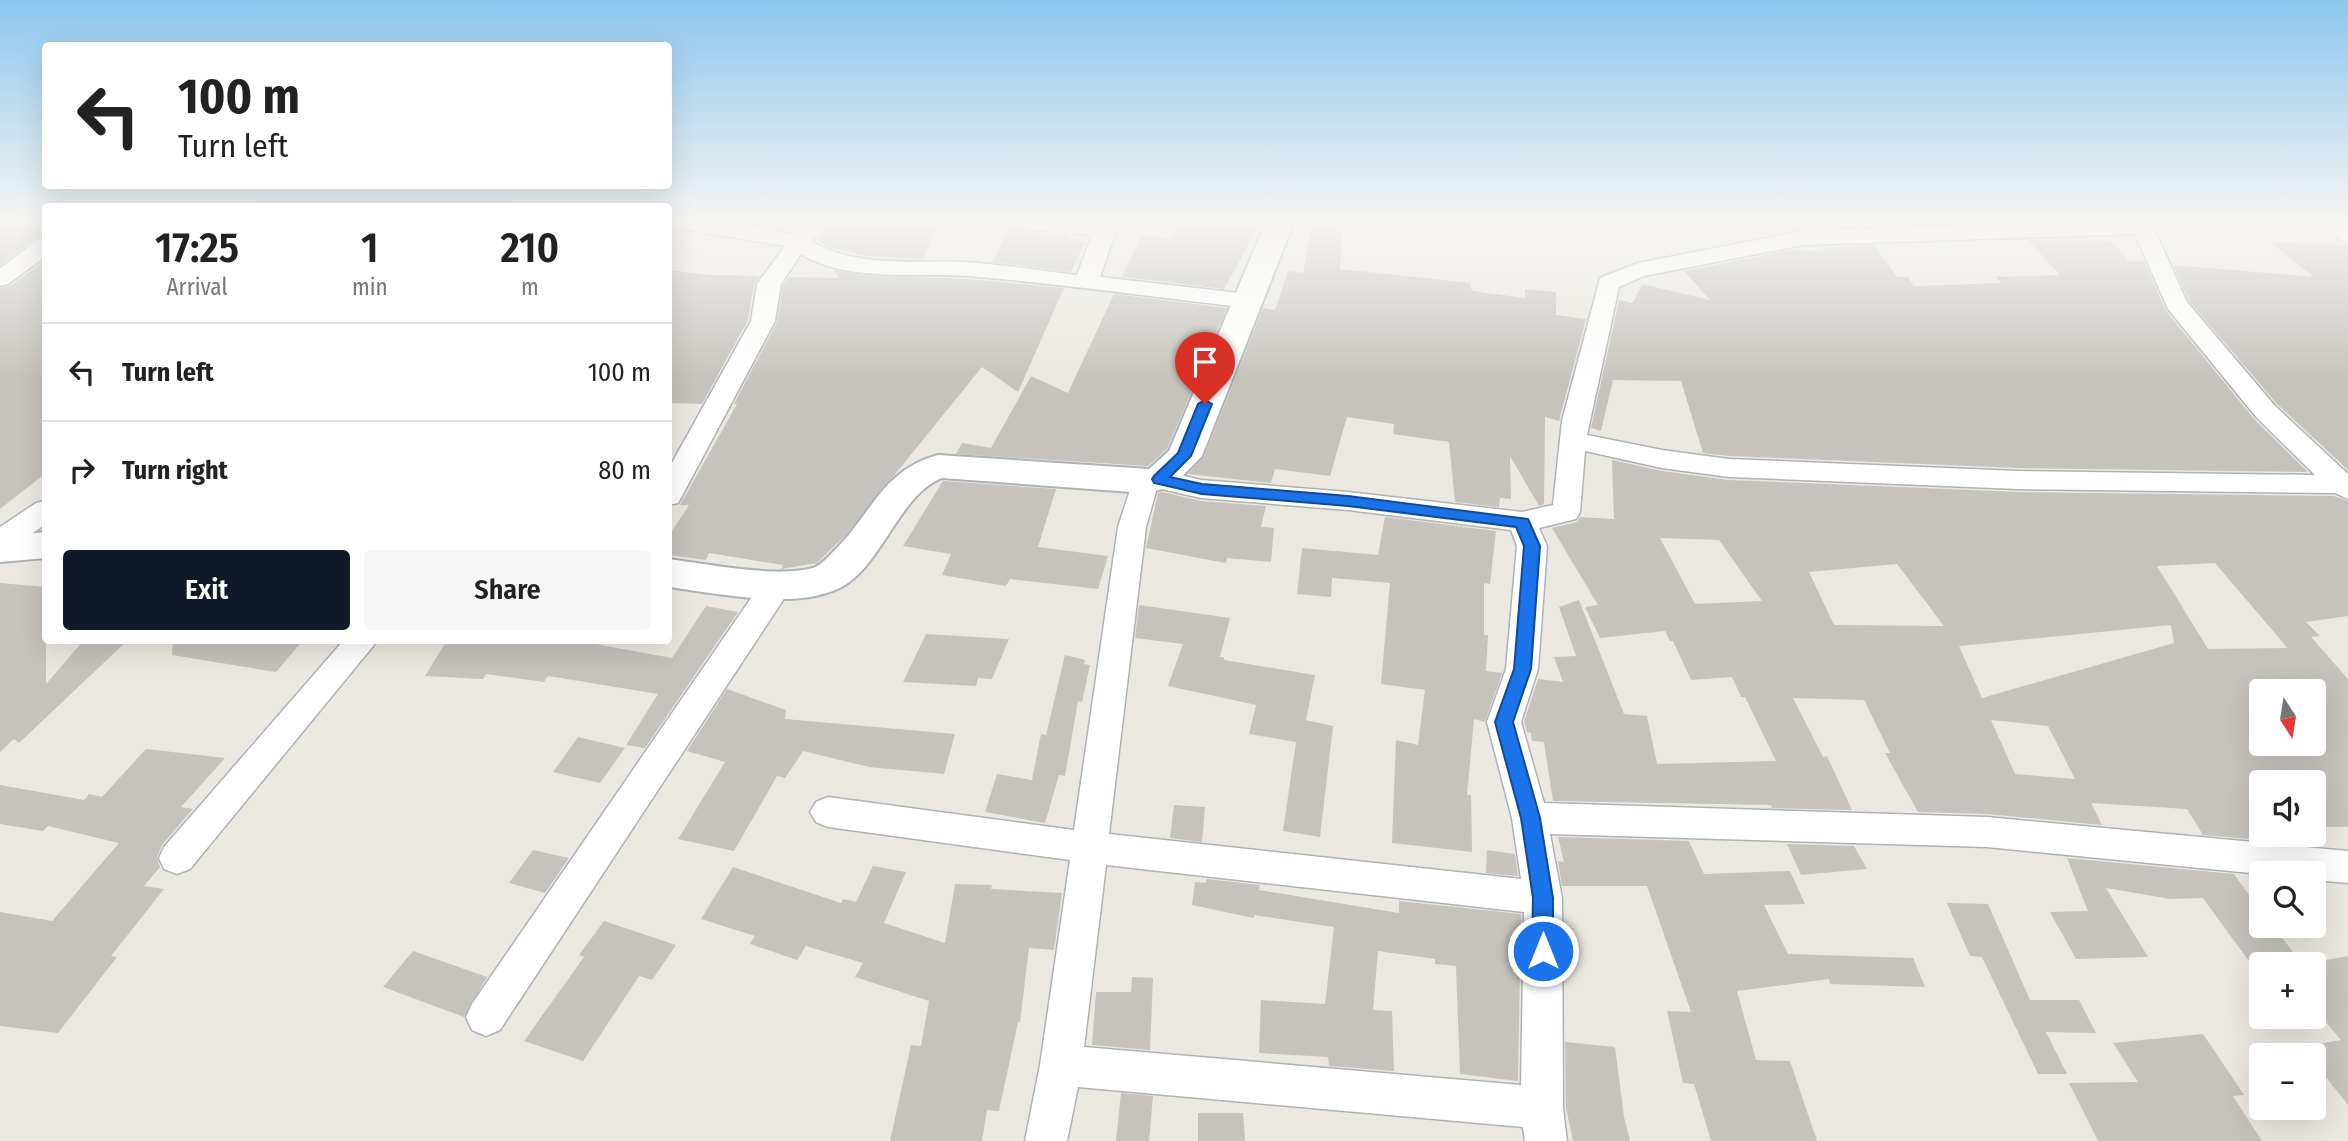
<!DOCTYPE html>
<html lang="en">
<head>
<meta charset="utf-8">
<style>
	:root { --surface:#fff; --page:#f6f6f6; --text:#222; --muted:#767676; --line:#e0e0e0; --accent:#111827 }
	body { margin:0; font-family:"Fira Sans Condensed",sans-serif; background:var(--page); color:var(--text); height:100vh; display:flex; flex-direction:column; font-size:26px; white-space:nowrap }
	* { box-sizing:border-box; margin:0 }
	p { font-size:23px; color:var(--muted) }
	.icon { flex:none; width:38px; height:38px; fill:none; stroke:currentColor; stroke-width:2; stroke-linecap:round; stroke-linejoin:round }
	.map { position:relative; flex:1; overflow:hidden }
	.side { position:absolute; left:42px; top:203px; width:630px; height:441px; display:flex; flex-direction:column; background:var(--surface); border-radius:7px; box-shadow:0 7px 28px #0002 }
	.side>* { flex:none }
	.guide { position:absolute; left:42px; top:42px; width:630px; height:147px; border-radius:7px; box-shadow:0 7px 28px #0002; background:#fff; color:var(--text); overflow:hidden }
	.needle { width:46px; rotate:168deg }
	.buttons { position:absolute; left:2249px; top:679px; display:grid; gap:14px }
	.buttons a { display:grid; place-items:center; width:77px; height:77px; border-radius:7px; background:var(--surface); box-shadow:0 7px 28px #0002; font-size:35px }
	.pin { position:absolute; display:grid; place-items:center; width:60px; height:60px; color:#fff; margin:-72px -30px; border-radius:50% 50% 50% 0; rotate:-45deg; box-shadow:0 0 7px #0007 }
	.pin .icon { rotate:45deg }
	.me { position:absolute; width:77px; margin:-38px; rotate:0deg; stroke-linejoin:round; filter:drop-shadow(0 0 5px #0008) }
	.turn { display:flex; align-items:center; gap:24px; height:147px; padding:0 21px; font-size:32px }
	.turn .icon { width:91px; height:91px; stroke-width:2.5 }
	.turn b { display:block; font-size:49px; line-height:60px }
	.eta { display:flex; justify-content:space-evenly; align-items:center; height:119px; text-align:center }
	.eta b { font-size:42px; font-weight:600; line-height:49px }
	.cta { display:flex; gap:14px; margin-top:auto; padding:14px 21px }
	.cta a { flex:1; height:80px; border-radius:7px; background:var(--accent); color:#fff; font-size:28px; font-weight:600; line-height:80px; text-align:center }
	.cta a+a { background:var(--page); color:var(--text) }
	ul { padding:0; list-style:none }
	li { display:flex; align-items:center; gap:21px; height:98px; padding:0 21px; border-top:2px solid var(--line) }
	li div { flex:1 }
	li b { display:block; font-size:26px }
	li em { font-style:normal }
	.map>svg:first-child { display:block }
	.building { fill:#c6c3be; fill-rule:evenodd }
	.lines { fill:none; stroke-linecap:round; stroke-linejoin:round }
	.street-casing { stroke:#aeb2b6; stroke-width:3 }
	.secondary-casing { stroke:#adb2b6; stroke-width:4 }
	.street { fill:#fff; fill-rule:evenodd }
	.secondary { fill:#fff; fill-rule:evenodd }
	.route { fill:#1a73e8; stroke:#114b97; stroke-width:2 }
</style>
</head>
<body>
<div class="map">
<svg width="2348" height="1141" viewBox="0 0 2348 1141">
	<rect width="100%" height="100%" fill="#ebe8e1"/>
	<g class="building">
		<path d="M 0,222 L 46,222 L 46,235 L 36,238 L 0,265 Z"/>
		<path d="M 832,222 L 941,222 L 922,259 L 866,256 L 829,247 L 820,242 L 818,238 Z"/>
		<path d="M 1197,222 L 1261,222 L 1224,289 L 1122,277 L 1142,235 L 1169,238 L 1173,229 L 1193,231 Z"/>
		<path d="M 1312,222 L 1343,222 L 1340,269 L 1470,283 L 1472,291 L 1525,298 L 1525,289 L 1556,292 L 1556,315 L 1586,319 L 1559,421 L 1545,417 L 1544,504 L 1539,506 L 1510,456 L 1511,499 L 1500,498 L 1499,507 L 1455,502 L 1449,442 L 1393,434 L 1394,424 L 1347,417 L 1330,476 L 1275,469 L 1271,483 L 1188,474 L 1204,457 L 1263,308 L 1275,310 L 1288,271 L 1303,273 Z"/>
		<path d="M 1012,223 L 1016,230 L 1071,236 L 1070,240 L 1085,242 L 1071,272 L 992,262 Z"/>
		<path d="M 2028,240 L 2112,241 L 2129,261 L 2145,262 L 2166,311 L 2255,420 L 2308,472 L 2018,468 L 1729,456 L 1703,453 L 1681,381 L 1613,380 L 1601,431 L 1591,428 L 1619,300 L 1633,303 L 1642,284 L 1710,300 L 1684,271 L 1791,250 L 1824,251 L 1822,248 L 1874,245 L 1897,277 L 1908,277 L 1914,286 L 2001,283 L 1996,277 L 2060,275 Z"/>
		<path d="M 2270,242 L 2348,245 L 2348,470 L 2277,404 L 2189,301 L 2173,265 L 2314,277 Z"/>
		<path d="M 46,260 L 46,473 L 0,509 L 0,288 L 10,286 Z"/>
		<path d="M 668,270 L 711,275 L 760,276 L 754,284 L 748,320 L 702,404 L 668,403 Z"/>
		<path d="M 834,270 L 861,275 L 968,279 L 1064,288 L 1018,392 L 982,367 L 845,536 L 817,563 L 781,569 L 783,565 L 709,553 L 706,560 L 668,555 L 668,537 L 689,505 L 680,505 L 737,404 L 734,404 L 777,322 L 783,285 L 789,277 L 838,278 Z"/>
		<path d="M 1114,294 L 1227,308 L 1167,449 L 1148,466 L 956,454 L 962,443 L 991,448 L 1031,376 L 1068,393 Z"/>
		<path d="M 1612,460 L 1662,471 L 1729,480 L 2018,492 L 2334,496 L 2348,501 L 2348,616 L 2306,622 L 2320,636 L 2311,637 L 2348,679 L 2348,827 L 2314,827 L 2314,782 L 2261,782 L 2261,840 L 2203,835 L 2187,809 L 2091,803 L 2102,825 L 1987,814 L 1918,812 L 1885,753 L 1890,753 L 1864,700 L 1793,698 L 1823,757 L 1827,756 L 1852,810 L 1772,808 L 1771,805 L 1553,801 L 1544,742 L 1532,741 L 1531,733 L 1527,732 L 1524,722 L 1538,679 L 1563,682 L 1554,657 L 1576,656 L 1559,607 L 1579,600 L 1624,714 L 1647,716 L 1657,764 L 1776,761 L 1745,697 L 1741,697 L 1732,677 L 1691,680 L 1673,641 L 1670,641 L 1665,631 L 1600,638 L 1585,607 L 1598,605 L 1552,528 L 1577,522 L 1580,517 L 1614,519 ZM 1660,538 L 1719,540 L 1762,601 L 1695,604 ZM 2215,563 L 2280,639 L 2287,648 L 2208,649 L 2157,566 ZM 1897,564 L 1944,626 L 1834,625 L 1809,572 ZM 2171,625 L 2174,643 L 1982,698 L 1959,646 ZM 2314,688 L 2314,744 L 2261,744 L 2261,689 ZM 1991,720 L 2048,726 L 2075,779 L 2015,774 Z"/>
		<path d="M 943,481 L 1056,489 L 1038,547 L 1108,556 L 1098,589 L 1010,579 L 1006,586 L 942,575 L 951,554 L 903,546 Z"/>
		<path d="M 1162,492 L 1201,501 L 1266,506 L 1261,527 L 1274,528 L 1271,562 L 1227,558 L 1226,563 L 1146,548 L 1158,493 Z"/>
		<path d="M 1385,517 L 1496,531 L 1490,584 L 1484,583 L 1484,635 L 1488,635 L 1486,671 L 1502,673 L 1485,722 L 1474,719 L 1467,795 L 1471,795 L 1472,852 L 1392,843 L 1396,740 L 1418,745 L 1425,690 L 1381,684 L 1390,583 L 1332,578 L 1331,597 L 1297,594 L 1302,548 L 1378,555 Z"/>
		<path d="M 0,583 L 46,587 L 46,684 L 84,640 L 128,640 L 19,743 L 14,739 L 0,752 Z"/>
		<path d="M 1139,605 L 1230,618 L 1220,657 L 1224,657 L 1224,660 L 1315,675 L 1306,720 L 1333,726 L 1320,837 L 1283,831 L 1296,742 L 1249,734 L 1256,705 L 1168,686 L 1183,644 L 1135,638 Z"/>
		<path d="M 706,606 L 738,612 L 645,748 L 626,745 L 658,694 L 548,676 L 544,682 L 486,674 L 483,679 L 425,676 L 447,640 L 573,640 L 672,658 Z"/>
		<path d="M 926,634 L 1009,639 L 992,679 L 978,678 L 976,686 L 903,682 Z"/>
		<path d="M 173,640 L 303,640 L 276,672 L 172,655 Z"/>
		<path d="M 1065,655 L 1085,660 L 1084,664 L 1090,665 L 1082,702 L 1078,701 L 1065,776 L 1059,775 L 1045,823 L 985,812 L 997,774 L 1032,780 L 1041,734 L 1046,735 Z"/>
		<path d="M 727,689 L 786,710 L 785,719 L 955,734 L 944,774 L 869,767 L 803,751 L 785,778 L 777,776 L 734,851 L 678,839 L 725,762 L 687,751 Z"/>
		<path d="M 578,737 L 625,748 L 600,783 L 553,772 Z"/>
		<path d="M 146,749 L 225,758 L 181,807 L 193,809 L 162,845 L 157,857 L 160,867 L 144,886 L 164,889 L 111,956 L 117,957 L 58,1033 L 0,1026 L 0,912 L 52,921 L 119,843 L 48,826 L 43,831 L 0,824 L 0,785 L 84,800 L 89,794 L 102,797 Z"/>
		<path d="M 1174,805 L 1205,807 L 1202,842 L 1170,838 Z"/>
		<path d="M 1558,837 L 1689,841 L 1704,874 L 1790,871 L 1805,904 L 1764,905 L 1788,954 L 1913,958 L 1925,987 L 1830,984 L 1829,979 L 1737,991 L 1756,1060 L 1790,1061 L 1817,1141 L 1711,1141 L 1694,1084 L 1683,1083 L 1667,1011 L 1691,1012 L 1647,886 L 1562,886 L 1558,861 L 1564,862 Z"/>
		<path d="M 1787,844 L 1854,846 L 1867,869 L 1801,875 Z"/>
		<path d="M 533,850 L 569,858 L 545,893 L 509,883 Z"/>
		<path d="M 1487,850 L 1515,854 L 1518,876 L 1486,873 Z"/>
		<path d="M 2067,858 L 2234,874 L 2261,912 L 2261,926 L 2274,927 L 2302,964 L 2259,964 L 2256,960 L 2248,960 L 2203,898 L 2171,899 L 2106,888 L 2148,957 L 2076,959 L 2050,912 L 2088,911 Z"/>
		<path d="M 873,866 L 906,872 L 884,923 L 945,943 L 955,884 L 992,885 L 991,889 L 1062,893 L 1054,950 L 1029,948 L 1020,1022 L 1018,1022 L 999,1111 L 987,1110 L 982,1141 L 890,1141 L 911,1045 L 921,1046 L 929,1001 L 855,977 L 863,963 L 806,946 L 797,960 L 750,944 L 755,936 L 701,919 L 733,867 L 841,903 L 843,899 L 856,902 Z"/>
		<path d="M 1207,879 L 1260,885 L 1259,890 L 1399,913 L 1399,901 L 1521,914 L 1518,1081 L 1460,1074 L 1456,966 L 1435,964 L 1435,959 L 1378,951 L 1373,1010 L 1392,1011 L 1394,1071 L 1329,1066 L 1328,1057 L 1259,1053 L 1261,1000 L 1325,1004 L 1334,927 L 1254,915 L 1254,918 L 1192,905 L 1195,882 L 1206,883 Z"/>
		<path d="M 1947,903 L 1988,904 L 2030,1000 L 2079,1000 L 2096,1033 L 2046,1032 L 2067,1074 L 2038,1074 L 1982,957 L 1970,956 Z"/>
		<path d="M 604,921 L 676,945 L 652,980 L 639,976 L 583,1061 L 524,1041 L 584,957 L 579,955 Z"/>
		<path d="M 413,951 L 487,977 L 464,1017 L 383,987 Z"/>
		<path d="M 2348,956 L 2348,1105 L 2314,1062 L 2314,1055 L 2308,1055 L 2301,1047 L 2341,1040 L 2314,1008 L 2314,962 Z"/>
		<path d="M 1132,977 L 1153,978 L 1150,1050 L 1092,1045 L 1096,992 L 1131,992 Z"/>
		<path d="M 2203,1034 L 2244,1095 L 2233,1096 L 2262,1141 L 2098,1141 L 2069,1083 L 2138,1082 L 2113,1043 Z"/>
		<path d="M 1565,1042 L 1615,1047 L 1624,1117 L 1630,1141 L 1573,1141 L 1566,1108 Z"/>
		<path d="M 1121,1093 L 1153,1096 L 1149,1141 L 1116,1141 Z"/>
		<path d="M 1198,1113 L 1243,1113 L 1245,1141 L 1198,1141 Z"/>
	</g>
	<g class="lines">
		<defs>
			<g id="street">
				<path d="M 672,222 L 729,222 L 793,234 L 805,222 L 830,222 L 811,241 C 856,268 913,260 964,262 C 1002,264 1040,271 1077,275 L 1092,235 L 1025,229 L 1017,227 L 1014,222 L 1105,223 L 1113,225 L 1116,230 L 1100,277 L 1248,294 L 1256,296 L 1260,301 L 1256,306 L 1248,308 C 1155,297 1061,284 968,276 C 916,272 848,283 801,254 L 781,284 L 775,321 L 682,496 L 678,503 L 668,505 L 668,470 L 751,321 L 757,284 L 785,246 L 683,229 L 675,227 Z"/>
				<path d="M 2080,222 L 2151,222 L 2187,302 L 2275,406 L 2348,474 L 2348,499 L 2335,493 L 2018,489 L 1729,477 L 1662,468 L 1585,451 L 1580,512 L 1576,519 L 1539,528 L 1547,546 L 1538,669 L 1521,722 L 1544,803 L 1987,817 L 2348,851 L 2348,883 L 2314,880 L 2314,873 L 2261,874 L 1987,847 L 1550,834 L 1562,898 L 1563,1108 L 1567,1141 L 1525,1141 L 1523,1127 L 1078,1087 L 1067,1141 L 1025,1141 L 1040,1065 L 1070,860 L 828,827 L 816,822 L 810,812 L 816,802 L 828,797 L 1074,830 L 1118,527 L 1135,475 L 1159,470 L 1201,480 L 1348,492 L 1522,512 L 1553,505 L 1562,421 L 1600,278 L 1638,263 L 1803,231 ZM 2135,234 L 2168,309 L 2257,418 L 2315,475 L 2018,471 L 1729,459 L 1662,450 L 1587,435 L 1619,287 L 1644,276 L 1803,245 ZM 1157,488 L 1201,498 L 1348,510 L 1511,530 L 1517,546 L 1506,669 L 1487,722 L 1512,818 L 1521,879 L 1109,834 L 1146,527 ZM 1106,865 L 1524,912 L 1521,1085 L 1084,1047 Z"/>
				<path d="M 2322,222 L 2347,222 L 2348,242 L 2340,240 Z"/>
				<path d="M 46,238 L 46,256 L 8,284 L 0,286 L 0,268 L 38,240 Z"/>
				<path d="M 46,501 L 46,524 L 15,545 L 10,554 L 0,557 L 0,527 L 36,503 Z"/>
				<path d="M 778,572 L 789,575 L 793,583 L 789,591 L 500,1030 L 486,1036 L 472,1030 L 466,1017 L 472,1004 L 767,575 Z"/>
				<path d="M 344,640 L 378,640 L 190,869 L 177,874 L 164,869 L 159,858 L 164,847 Z"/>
			</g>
			<g id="secondary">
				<path d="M 1266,222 L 1294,222 L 1202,456 L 1172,487 L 1145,493 L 942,478 C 915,489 900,518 884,541 C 874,556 861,575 845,585 C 801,612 717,593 668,587 L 668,559 C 708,564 776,578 813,568 C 821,565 828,557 834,551 C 872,514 882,470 938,455 L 1149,469 L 1169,451 Z"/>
				<path d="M 46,532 L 46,558 L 0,562 L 0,536 Z"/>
			</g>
		</defs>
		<use href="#street" class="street-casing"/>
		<use href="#secondary" class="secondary-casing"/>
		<use href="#street" class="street"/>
		<use href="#secondary" class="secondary"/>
	</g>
	<linearGradient id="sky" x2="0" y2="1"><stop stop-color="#8cc6ef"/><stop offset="0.58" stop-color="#f6f5f2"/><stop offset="1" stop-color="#f6f5f2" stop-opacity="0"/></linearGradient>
	<rect width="2348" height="382" fill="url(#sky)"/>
	<path class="route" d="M 1205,400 L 1212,404 L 1191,456 L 1170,477 L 1202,484 L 1348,496 L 1528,519 L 1540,546 L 1531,669 L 1513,722 L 1540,818 L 1553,898 L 1553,951 L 1550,957 L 1543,960 L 1535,957 L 1532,951 L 1533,898 L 1521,818 L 1495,722 L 1514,669 L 1524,546 L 1516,527 L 1348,506 L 1202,494 L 1154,483 L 1152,479 L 1154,476 L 1178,453 L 1198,404 Z"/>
</svg>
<div class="buttons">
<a><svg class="needle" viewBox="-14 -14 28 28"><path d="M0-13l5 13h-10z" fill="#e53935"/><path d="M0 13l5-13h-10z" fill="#767676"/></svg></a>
<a><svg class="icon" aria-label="sound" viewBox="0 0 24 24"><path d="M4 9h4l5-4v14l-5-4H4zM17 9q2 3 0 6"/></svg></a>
<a><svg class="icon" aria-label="search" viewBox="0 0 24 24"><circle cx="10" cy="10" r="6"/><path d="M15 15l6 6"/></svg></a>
<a>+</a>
<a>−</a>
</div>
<div class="pin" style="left:1205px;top:404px;background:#d93025"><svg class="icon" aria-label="arrive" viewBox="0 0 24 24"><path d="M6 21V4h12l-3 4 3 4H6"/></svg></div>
<svg class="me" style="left:1543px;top:951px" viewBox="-20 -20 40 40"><circle r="17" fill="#1a73e8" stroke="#fff" stroke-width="3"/><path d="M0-11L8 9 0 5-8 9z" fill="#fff"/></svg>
<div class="guide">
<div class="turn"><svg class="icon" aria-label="left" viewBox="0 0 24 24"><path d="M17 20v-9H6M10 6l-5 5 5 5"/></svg><div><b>100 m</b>Turn left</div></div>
</div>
<section class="side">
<div class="eta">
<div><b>17:25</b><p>Arrival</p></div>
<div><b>1</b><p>min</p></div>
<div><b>210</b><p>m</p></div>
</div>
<ul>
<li><svg class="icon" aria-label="left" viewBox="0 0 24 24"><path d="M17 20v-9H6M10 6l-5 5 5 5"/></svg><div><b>Turn left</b></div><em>100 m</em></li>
<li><svg class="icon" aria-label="right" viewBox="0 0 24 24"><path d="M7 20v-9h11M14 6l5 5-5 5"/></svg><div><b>Turn right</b></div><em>80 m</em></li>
</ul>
<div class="cta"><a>Exit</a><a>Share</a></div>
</section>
</div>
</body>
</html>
